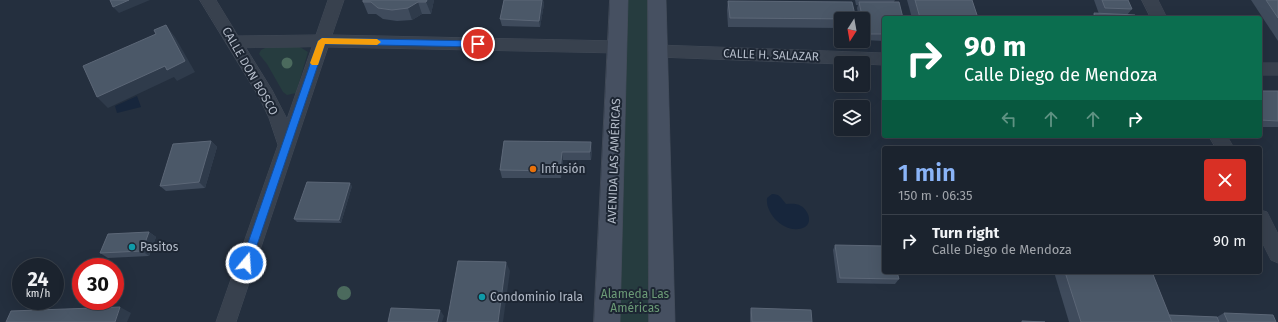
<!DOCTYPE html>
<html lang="en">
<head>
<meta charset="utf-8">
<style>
	:root { --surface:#1b232e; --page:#282f3a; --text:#f1f3f6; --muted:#a0a4aa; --line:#39404a; --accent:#8ab4f8 }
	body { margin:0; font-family:"Fira Sans",sans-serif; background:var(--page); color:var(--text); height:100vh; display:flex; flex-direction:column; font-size:15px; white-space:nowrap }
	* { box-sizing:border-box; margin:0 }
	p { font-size:13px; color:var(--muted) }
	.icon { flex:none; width:22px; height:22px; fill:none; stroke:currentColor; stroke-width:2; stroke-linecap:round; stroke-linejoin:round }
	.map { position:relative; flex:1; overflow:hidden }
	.details { position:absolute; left:882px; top:146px; width:380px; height:128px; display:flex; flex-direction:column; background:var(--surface); border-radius:4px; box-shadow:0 4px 16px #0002,0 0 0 1px var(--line) }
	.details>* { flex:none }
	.banner { position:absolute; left:882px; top:16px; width:380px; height:122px; border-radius:4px; box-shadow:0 4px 16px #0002,0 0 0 1px var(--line); background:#0b6e4f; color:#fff; overflow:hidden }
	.needle { width:26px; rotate:191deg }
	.tools { position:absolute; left:834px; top:12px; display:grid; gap:8px }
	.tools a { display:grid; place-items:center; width:36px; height:36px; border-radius:4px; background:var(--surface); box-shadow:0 4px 16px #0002,0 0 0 1px var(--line); font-size:20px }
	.speed { position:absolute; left:12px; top:258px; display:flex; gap:8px; font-size:20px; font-weight:700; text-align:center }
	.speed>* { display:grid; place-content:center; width:52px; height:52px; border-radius:50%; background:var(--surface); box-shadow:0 4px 16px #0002,0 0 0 1px var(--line); line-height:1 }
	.speed small { font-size:10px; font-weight:400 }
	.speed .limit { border:6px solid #d22; background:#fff; color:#111 }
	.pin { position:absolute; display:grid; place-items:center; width:34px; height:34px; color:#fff; margin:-17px; border:2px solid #fff; border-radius:50%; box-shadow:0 1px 4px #0007 }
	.me { position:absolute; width:44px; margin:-22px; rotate:18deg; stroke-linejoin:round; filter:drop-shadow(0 0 3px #0008) }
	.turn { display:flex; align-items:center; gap:14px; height:84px; padding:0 16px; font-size:18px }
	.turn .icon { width:52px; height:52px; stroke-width:2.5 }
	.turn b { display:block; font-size:28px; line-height:34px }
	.lanes { display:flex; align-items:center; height:38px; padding:0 16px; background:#0003; justify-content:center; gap:20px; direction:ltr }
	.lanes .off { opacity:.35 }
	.round { display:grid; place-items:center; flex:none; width:42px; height:42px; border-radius:4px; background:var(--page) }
	.summary { display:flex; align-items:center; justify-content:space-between; height:68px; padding:0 16px }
	h1 { font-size:24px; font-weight:600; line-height:30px; color:var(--accent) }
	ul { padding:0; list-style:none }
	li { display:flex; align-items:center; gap:12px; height:52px; padding:0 16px; border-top:1px solid var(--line) }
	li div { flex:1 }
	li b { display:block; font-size:15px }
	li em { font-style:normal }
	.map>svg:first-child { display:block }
	.green { fill:#263c3f }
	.water { fill:#17263c }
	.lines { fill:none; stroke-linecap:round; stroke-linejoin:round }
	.street-casing { stroke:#414a57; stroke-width:1 }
	.secondary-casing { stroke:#414a57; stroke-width:1 }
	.street { fill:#38414e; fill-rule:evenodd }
	.secondary { fill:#465061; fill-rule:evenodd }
	.tree { fill:#4b6a5d }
	.wall { fill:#3f4b5c }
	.shaded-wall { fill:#2f3b4b }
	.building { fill:#4b5868; stroke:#5c6777 }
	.route { fill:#1a73e8; stroke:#114b97 }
	.slow { fill:#f59e0b }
	.food-dot { fill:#e8710a; stroke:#1d2633; stroke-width:1.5 }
	.culture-dot { fill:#0f9aa8; stroke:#1d2633; stroke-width:1.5 }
	.labels { text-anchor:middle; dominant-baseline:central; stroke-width:4; stroke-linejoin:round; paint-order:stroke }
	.street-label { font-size:12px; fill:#b4bcc9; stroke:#1d2633 }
	.poi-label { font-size:12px; fill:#b4bcc9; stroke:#1d2633; text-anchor:start }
	.park-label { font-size:12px; fill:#6b9a76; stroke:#1d2633 }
</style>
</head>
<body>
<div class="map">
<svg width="1278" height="322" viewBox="0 0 1278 322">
	<rect width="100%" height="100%" fill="#242f3e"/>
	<g class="green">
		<path d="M 622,0 L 652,0 L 655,322 L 614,322 Z"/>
		<path d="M 267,47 L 300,47 L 308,52 L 296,93 L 287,95 L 283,92 L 267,64 L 259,54 L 261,50 Z"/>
	</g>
	<g class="water">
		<path d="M 137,96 L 141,107 L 117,113 L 115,106 Z"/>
		<path d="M 772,194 C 780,194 781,198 786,204 C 791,204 796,203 801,206 C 808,210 813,222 805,227 C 787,236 765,215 767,198 Z"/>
	</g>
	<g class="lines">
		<defs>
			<g id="street">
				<path d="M 200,0 L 216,0 L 238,36 L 316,35 L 328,0 L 344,0 L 332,35 L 618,41 L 624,43 L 626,47 L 624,51 L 618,53 L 328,47 L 236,322 L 216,322 L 278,145 L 269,118 L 260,99 ZM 312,47 L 287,119 L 272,90 L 246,48 Z"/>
				<path d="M 1142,0 L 1158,0 L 1167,18 L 1151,18 Z"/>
				<path d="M 658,45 L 884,53 L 884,65 L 863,64 L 863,63 L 841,64 L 658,57 L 652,55 L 650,51 L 652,47 Z"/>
				<rect x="1260" y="63" width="18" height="12"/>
				<path d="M 1209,136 L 1227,136 L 1234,148 L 1216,148 Z"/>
				<path d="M 1260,210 L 1267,212 L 1278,234 L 1278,263 L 1271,260 L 1260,238 Z"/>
			</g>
			<g id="secondary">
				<path d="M 610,0 L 628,0 L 620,322 L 594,322 Z"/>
				<path d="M 648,0 L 666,0 L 675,322 L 649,322 Z"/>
			</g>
		</defs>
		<use href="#street" class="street-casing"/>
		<use href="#secondary" class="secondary-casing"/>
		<use href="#street" class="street"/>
		<use href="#secondary" class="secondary"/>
	</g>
	<g class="tree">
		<circle cx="287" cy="63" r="5.5"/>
		<circle cx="344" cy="293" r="7"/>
	</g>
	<g class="wall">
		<path d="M 434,0 L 431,14 L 422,14 L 412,20 L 397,21 L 383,19 L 376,14 L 368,14 L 363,2 Z"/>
		<path d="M 504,0 L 543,0 L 544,4 L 540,27 L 502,26 L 500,19 Z"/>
		<path d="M 855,0 L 895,0 L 884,18 L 884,41 L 864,40 L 863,37 L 863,19 L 859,19 L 857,8 L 858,5 L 856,5 Z"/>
		<path d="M 907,0 L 972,0 L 978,18 L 912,18 Z"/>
		<path d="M 1094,0 L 1128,0 L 1132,9 L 1127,15 L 1136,18 L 1091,18 L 1094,13 L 1099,14 Z"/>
		<path d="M 1251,0 L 1278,0 L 1278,41 Z"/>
		<path d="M 728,1 L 856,19 L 841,19 L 841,28 L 728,27 L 727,10 Z"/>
		<rect x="1260" y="91" width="18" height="36"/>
		<path d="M 211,141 L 217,147 L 205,188 L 166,191 L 160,186 Z"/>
		<path d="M 504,141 L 592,150 L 591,160 L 563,160 L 561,178 L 502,178 L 500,170 Z"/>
		<path d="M 352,186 L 341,223 L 297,222 L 294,219 Z"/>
		<path d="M 149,232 L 156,237 L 149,256 L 108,258 L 100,253 Z"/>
		<path d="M 835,245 L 899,279 L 895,284 L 837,283 L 833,250 Z"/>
		<path d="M 1054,272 L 1152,272 L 1169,315 L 1217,317 L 1224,313 L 1276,322 L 1069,322 Z"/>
		<path d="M 751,308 L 812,322 L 750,322 L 750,312 Z"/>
	</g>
	<g class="shaded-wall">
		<path d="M 129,0 L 150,0 L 119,13 L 113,7 Z"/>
		<path d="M 427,0 L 434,0 L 431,14 L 426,2 Z"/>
		<path d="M 542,0 L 543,0 L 544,4 L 540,27 L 539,21 Z"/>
		<path d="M 418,2 L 422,14 L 412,20 L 408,8 Z"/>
		<path d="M 166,25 L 175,37 L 195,72 L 177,81 L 174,77 L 108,108 L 97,97 Z"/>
		<path d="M 211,141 L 217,147 L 205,188 L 199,182 Z"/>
		<path d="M 591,142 L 592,150 L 591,160 L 590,152 Z"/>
		<path d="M 562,152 L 563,160 L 561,178 L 560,171 Z"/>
		<path d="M 350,183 L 352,186 L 341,223 L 339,220 Z"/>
		<path d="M 149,232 L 156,237 L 149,256 L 142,251 Z"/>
		<path d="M 506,262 L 510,271 L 503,322 L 498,322 Z"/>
		<path d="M 120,307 L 131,313 L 127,322 L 115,322 Z"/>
		<path d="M 440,310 L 444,316 L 442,322 L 437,322 Z"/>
	</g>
	<g class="building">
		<path d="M 110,0 L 129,0 L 113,7 Z"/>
		<path d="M 363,0 L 427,0 L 426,2 L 418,2 L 408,8 L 392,10 L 378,8 L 371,2 L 363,2 Z"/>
		<path d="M 504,0 L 542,0 L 539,21 L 500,19 Z"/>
		<path d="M 915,0 L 972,0 L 978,18 L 920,18 Z"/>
		<path d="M 1102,0 L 1128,0 L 1132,9 L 1105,8 Z"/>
		<path d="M 1266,0 L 1278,0 L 1278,18 Z"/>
		<path d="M 728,1 L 852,2 L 856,19 L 730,18 Z"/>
		<path d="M 859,2 L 899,2 L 903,18 L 884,18 L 884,34 L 866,34 Z"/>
		<path d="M 1094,13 L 1135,15 L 1136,18 L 1096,18 Z"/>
		<path d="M 166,25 L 185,61 L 167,70 L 165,66 L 97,97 L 83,66 L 156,34 L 154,30 Z"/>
		<path d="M 1260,91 L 1278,91 L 1278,121 L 1260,120 Z"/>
		<path d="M 211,141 L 199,182 L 160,186 L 173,144 Z"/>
		<path d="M 504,141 L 591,142 L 590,152 L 562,152 L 560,171 L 500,170 Z"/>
		<path d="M 307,182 L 350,183 L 339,220 L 294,219 Z"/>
		<path d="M 149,232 L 142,251 L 100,253 L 108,234 Z"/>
		<path d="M 835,245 L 884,246 L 884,272 L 897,272 L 899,279 L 840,278 Z"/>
		<path d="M 458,261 L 506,262 L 498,322 L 447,322 Z"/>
		<path d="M 1065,272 L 1152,272 L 1172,322 L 1081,322 Z"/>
		<path d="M 120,307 L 115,322 L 6,322 L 11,311 Z"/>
		<path d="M 391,308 L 440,310 L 437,322 L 388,322 Z"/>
		<path d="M 751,308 L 811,310 L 812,322 L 752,322 Z"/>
		<path d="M 1224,313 L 1273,315 L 1276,322 L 1228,322 Z"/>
		<path d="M 1169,315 L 1217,317 L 1219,322 L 1172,322 Z"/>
		<path d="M 1022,321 L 1045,322 L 1022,322 Z"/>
	</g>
	<path class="route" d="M 322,38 L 478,41 L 482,44 L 478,47 L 325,44 L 251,263 L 250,266 L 246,267 L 243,266 L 241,263 L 318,41 Z"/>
	<path class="slow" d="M 322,38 L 377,39 L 381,42 L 377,45 L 325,44 L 318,65 L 312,65 L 310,63 L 318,41 Z"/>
	<circle class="food-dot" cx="533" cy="169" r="4"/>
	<g class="culture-dot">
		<circle cx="132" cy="247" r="4"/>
		<circle cx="482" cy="297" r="4"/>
	</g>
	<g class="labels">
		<g class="street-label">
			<text transform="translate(771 55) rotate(2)">CALLE H. SALAZAR</text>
			<text transform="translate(250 71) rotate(60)">CALLE DON BOSCO</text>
			<text transform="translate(614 161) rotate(-88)">AVENIDA LAS AMÉRICAS</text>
		</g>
		<g class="poi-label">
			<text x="541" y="169">Infusión</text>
			<text x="140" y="247">Pasitos</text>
			<text x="490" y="297">Condominio Irala</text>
		</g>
		<g class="park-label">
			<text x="635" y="294">Alameda Las<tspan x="635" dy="14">Américas</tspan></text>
		</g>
	</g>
</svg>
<div class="tools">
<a><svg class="needle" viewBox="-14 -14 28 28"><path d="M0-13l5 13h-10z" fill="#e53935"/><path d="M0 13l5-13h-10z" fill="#a0a4aa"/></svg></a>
<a><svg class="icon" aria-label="sound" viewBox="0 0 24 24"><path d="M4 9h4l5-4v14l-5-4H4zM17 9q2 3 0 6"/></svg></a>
<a><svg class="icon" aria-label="layers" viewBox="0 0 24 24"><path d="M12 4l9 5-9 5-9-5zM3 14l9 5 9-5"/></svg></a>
</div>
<div class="speed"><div>24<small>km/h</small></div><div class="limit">30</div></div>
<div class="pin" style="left:478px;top:44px;background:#d93025"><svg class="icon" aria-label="arrive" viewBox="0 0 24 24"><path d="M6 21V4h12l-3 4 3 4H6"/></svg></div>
<svg class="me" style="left:246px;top:263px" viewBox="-20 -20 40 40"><circle r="17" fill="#1a73e8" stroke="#fff" stroke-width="3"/><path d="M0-11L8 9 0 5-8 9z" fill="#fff"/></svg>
<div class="banner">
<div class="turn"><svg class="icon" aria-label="right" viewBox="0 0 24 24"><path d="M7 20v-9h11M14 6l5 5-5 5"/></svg><div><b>90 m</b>Calle Diego de Mendoza</div></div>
<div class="lanes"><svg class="icon off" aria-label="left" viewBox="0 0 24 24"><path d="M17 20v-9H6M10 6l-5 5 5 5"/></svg><svg class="icon off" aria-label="ahead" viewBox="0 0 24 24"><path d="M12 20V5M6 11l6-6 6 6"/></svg><svg class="icon off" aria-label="ahead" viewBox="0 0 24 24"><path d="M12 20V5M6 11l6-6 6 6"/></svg><svg class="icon" aria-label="right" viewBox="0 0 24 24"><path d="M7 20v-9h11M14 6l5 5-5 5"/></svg></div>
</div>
<section class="details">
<div class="summary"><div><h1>1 min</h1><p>150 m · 06:35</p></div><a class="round" style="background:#d93025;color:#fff"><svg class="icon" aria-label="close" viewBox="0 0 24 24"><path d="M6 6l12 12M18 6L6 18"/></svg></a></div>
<ul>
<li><svg class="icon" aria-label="right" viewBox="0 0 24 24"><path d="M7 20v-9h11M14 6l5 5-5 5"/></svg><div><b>Turn right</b><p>Calle Diego de Mendoza</p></div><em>90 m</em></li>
</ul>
</section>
</div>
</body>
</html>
